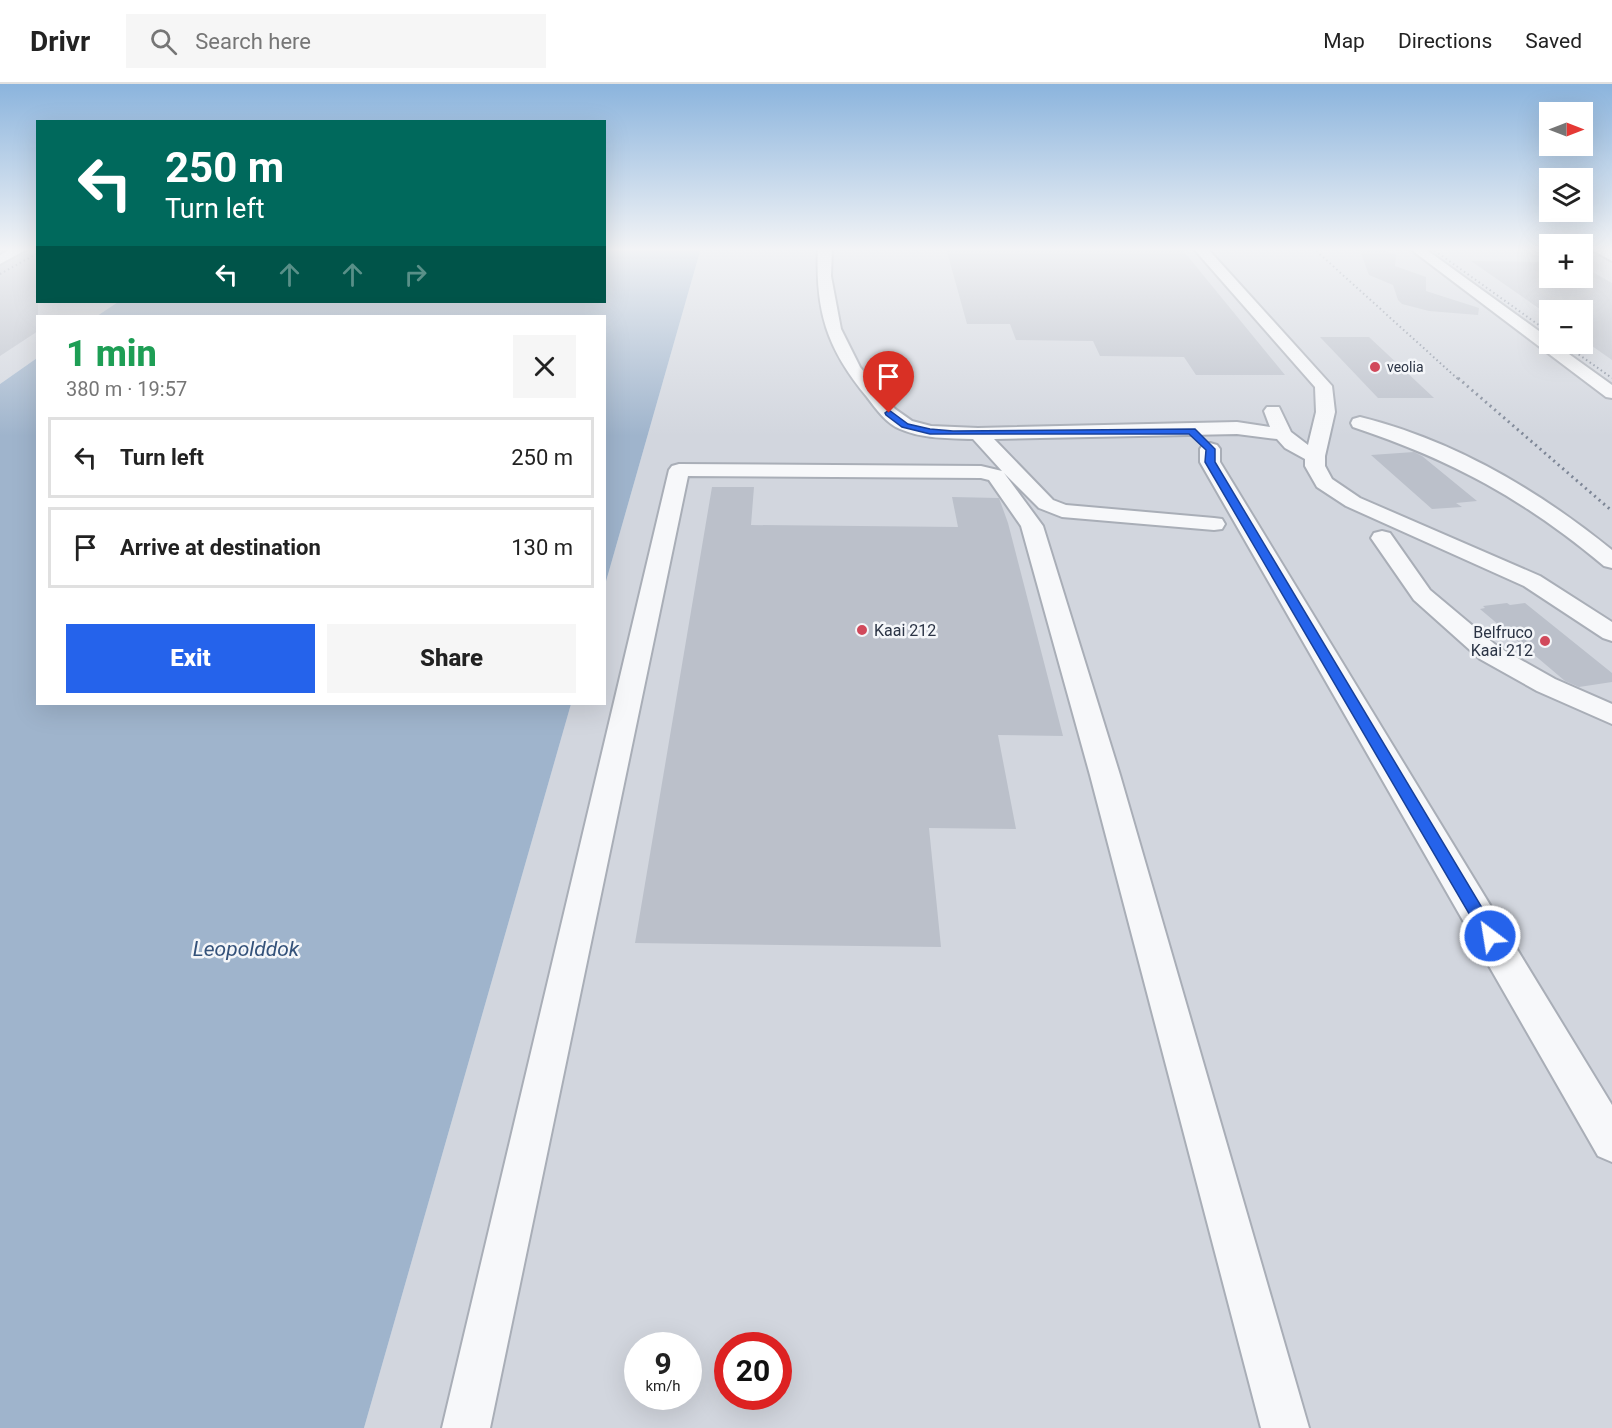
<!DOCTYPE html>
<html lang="en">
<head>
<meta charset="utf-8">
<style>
	:root { --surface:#fff; --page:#f6f6f6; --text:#222; --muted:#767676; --line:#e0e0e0; --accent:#2563eb }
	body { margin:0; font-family:Roboto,sans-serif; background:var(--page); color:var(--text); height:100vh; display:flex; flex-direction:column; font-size:22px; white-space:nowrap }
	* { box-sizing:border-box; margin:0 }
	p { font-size:20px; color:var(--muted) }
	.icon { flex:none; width:33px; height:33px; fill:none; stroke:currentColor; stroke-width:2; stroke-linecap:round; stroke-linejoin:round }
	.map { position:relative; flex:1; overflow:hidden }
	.sheet { position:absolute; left:36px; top:231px; width:570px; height:390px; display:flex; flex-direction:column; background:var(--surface); border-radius:0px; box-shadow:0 6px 24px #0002 }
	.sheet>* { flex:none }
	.hud { position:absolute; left:36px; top:36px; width:570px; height:183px; border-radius:0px; box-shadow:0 6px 24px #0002; background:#00695c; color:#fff; overflow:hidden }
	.needle { width:39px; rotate:90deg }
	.tools { position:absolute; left:1539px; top:18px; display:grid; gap:12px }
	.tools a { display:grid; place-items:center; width:54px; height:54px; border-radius:0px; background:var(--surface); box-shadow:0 6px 24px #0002; font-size:30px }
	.speed { position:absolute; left:624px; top:1248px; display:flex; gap:12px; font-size:30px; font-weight:700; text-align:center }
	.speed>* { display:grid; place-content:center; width:78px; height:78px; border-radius:50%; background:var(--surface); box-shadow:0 6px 24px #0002; line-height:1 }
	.speed small { font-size:15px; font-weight:400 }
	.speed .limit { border:9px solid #d22; background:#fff; color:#111 }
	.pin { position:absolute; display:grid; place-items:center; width:51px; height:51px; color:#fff; margin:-62px -26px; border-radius:50% 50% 50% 0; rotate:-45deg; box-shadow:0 0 6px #0007 }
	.pin .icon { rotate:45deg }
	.me { position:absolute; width:66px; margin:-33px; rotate:329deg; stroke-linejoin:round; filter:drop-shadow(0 0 4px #0008) }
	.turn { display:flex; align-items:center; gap:21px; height:126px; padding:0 30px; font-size:27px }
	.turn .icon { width:78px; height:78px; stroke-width:2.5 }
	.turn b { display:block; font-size:42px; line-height:51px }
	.lanes { display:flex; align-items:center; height:57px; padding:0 30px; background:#0003; justify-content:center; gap:30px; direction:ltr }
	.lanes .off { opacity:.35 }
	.round { display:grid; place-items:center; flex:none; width:63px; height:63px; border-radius:0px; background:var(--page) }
	.summary { display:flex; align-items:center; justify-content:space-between; height:102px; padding:0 30px }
	h1 { font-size:36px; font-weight:800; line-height:45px; color:#1e9e55 }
	.button { display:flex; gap:12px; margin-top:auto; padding:12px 30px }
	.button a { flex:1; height:69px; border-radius:0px; background:var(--accent); color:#fff; font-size:24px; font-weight:800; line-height:69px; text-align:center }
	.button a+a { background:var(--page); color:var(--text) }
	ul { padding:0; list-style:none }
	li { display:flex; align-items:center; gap:18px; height:81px; margin:0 12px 9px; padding:0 18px; border:3px solid var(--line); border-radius:0px }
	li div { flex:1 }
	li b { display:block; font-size:22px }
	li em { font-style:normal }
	header { display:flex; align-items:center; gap:36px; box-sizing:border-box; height:84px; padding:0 30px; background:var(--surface); border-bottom:2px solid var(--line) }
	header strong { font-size:28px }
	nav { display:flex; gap:33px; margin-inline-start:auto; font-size:21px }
	.search { width:420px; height:54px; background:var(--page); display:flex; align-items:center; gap:15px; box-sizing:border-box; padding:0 21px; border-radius:0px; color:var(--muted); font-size:22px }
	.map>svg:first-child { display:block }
	.built { fill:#d2d6de; fill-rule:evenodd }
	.water { fill:#9fb4cc }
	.building { fill:#bbc0ca }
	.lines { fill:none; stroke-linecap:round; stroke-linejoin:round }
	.minor-casing { stroke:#a9aeb7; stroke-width:4 }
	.minor { fill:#f7f8fa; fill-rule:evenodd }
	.rail-far1 { stroke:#7d8696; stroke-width:2; stroke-dasharray:1.5 3; stroke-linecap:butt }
	.rail { stroke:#7d8696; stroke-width:3; stroke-dasharray:2 4; stroke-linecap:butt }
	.route { fill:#2563eb; stroke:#184099; stroke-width:1.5 }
	.poi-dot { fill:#d1495b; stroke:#f4f6f9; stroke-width:2 }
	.labels { text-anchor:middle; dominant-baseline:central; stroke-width:5; stroke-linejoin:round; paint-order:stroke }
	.far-poi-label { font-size:14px; fill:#2b3445; stroke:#f4f6f9; text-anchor:start }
	.poi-label { font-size:16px; fill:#2b3445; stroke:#f4f6f9; text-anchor:start }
	.near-water-label { font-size:21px; font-style:italic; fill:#34527a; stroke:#f4f6f9 }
</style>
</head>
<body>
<header>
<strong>Drivr</strong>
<div class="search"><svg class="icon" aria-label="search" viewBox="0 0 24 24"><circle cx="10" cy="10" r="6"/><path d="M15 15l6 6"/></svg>Search here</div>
<nav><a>Map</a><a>Directions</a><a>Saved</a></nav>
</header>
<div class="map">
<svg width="1612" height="1344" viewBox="0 0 1612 1344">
	<rect width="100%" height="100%" fill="#e4e7ec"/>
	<g class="built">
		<path d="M 0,164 L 37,164 L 38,218 L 118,218 L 97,232 L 38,232 L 37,274 L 0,300 Z"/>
		<path d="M 701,164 L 1549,164 L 1550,194 L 1582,194 L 1583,164 L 1612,164 L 1612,1344 L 364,1344 L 571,620 L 604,620 L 605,501 ZM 1550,226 L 1582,226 L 1582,260 L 1550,260 ZM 638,1262 L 688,1262 L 688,1312 L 638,1312 ZM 728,1262 L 778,1262 L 778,1312 L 728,1312 Z"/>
	</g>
	<g class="water">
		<path d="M 605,164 L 701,164 L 605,501 L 604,232 L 97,232 L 118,218 L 604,218 Z"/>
		<path d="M 37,274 L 38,620 L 571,620 L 364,1344 L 0,1344 L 0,300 Z"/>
	</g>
	<g class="building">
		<path d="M 31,164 L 38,164 L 38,247 L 0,272 L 0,182 Z"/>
		<path d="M 946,164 L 1181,164 L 1285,291 L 1196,291 L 1184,273 L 1100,272 L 1093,257 L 1016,256 L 1010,240 L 967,240 Z"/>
		<path d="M 1359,164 L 1379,164 L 1396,171 L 1395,182 L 1426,193 L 1426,207 L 1479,224 L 1478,231 L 1429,227 L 1402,220 L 1398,216 L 1393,201 L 1369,191 Z"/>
		<path d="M 1471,177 L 1550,178 L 1550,194 L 1582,194 L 1582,182 L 1612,199 L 1612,276 L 1582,255 L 1582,226 L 1550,226 L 1550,232 Z"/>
		<path d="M 1320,253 L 1369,253 L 1434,314 L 1378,314 Z"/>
		<path d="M 1414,368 L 1422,372 L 1477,417 L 1456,419 L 1462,423 L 1432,425 L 1371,371 Z"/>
		<path d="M 712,403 L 754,403 L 751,441 L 958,443 L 952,413 L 999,414 L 1008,439 L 1063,652 L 998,651 L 1016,745 L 929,744 L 941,863 L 635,859 Z"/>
		<path d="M 1507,519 L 1510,521 L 1525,519 L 1612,589 L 1612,598 L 1579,603 L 1565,597 L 1480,525 L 1485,524 L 1483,522 Z"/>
	</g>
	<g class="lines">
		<defs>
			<g id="minor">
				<path d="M 12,164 L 29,164 L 0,180 L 0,171 Z"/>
				<path d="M 818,164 L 832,164 L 831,192 L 841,245 L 860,283 L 895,325 L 912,337 L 931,342 L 978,344 L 1237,338 L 1270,343 L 1264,327 L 1267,323 L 1279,323 L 1291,348 L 1308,361 L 1316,328 L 1315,303 L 1193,164 L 1207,164 L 1332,302 L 1335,328 L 1325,372 L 1325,382 L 1332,395 L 1360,414 L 1540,492 L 1612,538 L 1612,557 L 1603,554 L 1524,502 L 1346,422 L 1317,403 L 1305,382 L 1305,375 L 1285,364 L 1277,355 L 1237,350 L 994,355 L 1053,416 L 1066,421 L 1214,434 L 1222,435 L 1225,440 L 1222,445 L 1214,446 L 1062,433 L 1039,424 L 1004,389 L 1043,442 L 1120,691 L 1309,1344 L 1261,1344 L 1090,691 L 1021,442 L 989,396 L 981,394 L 688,392 L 490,1344 L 442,1344 L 669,386 L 672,382 L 679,380 L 981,382 L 1002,387 L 973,355 C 948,354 923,355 900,345 C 886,339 876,325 867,313 C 827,265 815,227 818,164 Z"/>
				<path d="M 1409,164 L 1424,164 L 1550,255 L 1550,260 L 1555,260 L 1612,301 L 1612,314 L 1606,313 Z"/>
				<path d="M 1589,164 L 1606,164 L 1612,167 L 1612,177 Z"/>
				<path d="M 1360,333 C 1453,356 1538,406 1612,466 L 1612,484 L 1604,482 C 1524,415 1452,376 1353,343 L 1351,339 L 1353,335 Z"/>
				<path d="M 1210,359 L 1217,361 L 1220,365 L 1220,378 L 1612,1021 L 1612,1078 L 1598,1072 L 1200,378 L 1200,365 L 1203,361 Z"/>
				<path d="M 1382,447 L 1390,449 L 1430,506 L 1498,563 L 1555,595 L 1612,620 L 1612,640 L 1537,607 L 1480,575 L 1414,516 L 1371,454 L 1374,449 Z"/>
			</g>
		</defs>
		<use href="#minor" class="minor-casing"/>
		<use href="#minor" class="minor"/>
		<g class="rail-far1">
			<path d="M 1313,164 L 1459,296"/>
			<path d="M 1431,164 L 1550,249"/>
			<path d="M 0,190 L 38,169"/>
			<path d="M 1564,260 L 1612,294"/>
		</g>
		<path class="rail" d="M 1458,294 L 1612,427"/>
	</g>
	<linearGradient id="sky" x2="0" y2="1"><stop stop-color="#8bb4dd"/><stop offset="0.47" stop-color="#f3f4f6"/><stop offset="1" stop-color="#f3f4f6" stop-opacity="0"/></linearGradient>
	<rect width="1612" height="352" fill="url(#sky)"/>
	<path class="route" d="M 889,326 L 908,340 L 930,345 L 953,347 L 1195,345 L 1215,365 L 1215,378 L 1496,847 L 1498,852 L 1496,857 L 1490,859 L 1485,857 L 1205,378 L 1206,366 L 1189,350 L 930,350 L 902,343 L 886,331 L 885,329 Z"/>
	<g class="poi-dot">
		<circle cx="1375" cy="283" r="6"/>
		<circle cx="862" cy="546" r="6"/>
		<circle cx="1545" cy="557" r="6"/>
	</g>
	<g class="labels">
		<g class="far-poi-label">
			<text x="1387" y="283">veolia</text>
		</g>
		<g class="poi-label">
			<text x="874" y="546">Kaai 212</text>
			<text x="1533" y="548" text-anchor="end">Belfruco<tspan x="1533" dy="18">Kaai 212</tspan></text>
		</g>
		<g class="near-water-label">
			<text x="246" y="865">Leopolddok</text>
		</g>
	</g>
</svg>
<div class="tools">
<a><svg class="needle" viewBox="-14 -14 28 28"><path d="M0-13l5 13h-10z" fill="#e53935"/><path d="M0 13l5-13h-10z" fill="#767676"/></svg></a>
<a><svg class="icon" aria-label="layers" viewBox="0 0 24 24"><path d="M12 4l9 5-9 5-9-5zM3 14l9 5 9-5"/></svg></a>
<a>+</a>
<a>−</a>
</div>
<div class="speed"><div>9<small>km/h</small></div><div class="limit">20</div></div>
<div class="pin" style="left:889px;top:329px;background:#d93025"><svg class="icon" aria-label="arrive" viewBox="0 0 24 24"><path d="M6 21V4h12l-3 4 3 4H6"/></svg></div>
<svg class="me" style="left:1490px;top:852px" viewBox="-20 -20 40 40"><circle r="17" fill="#2563eb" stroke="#fff" stroke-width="3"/><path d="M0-11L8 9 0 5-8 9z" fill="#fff"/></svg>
<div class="hud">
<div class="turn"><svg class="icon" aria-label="left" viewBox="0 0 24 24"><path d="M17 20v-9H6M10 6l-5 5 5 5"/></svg><div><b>250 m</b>Turn left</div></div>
<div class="lanes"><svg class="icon" aria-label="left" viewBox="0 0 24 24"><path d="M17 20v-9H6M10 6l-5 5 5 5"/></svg><svg class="icon off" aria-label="ahead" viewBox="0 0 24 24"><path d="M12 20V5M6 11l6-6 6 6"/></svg><svg class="icon off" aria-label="ahead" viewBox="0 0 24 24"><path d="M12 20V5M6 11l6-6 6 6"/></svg><svg class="icon off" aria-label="right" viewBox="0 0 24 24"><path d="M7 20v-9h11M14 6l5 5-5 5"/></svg></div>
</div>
<section class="sheet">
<div class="summary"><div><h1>1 min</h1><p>380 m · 19:57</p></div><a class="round"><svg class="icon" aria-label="close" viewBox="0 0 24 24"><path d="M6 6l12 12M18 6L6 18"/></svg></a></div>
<ul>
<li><svg class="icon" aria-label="left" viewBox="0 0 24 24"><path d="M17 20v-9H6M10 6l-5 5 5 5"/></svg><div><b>Turn left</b></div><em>250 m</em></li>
<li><svg class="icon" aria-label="arrive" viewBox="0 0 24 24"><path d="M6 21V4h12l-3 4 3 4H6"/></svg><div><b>Arrive at destination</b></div><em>130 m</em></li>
</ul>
<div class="button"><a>Exit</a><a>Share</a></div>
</section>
</div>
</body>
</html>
